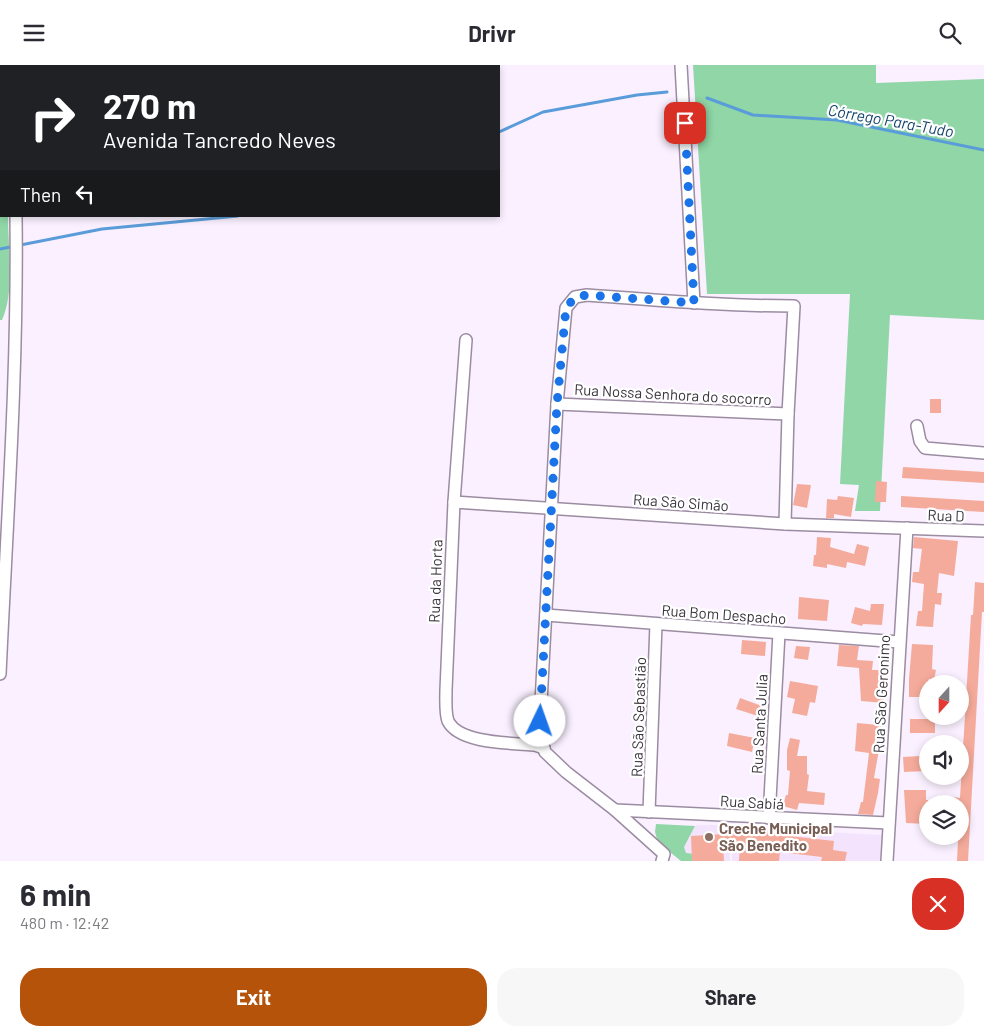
<!DOCTYPE html>
<html lang="en">
<head>
<meta charset="utf-8">
<style>
	:root { --surface:#fff; --page:#f7f7f7; --text:#2b2b33; --muted:#7c7c81; --accent:#b45309 }
	body { margin:0; font-family:Barlow,sans-serif; background:var(--page); color:var(--text); height:100vh; display:flex; flex-direction:column; font-size:19px; white-space:nowrap }
	* { box-sizing:border-box; margin:0 }
	p { font-size:16px; color:var(--muted) }
	.icon { flex:none; width:28px; height:28px; fill:none; stroke:currentColor; stroke-width:2; stroke-linecap:round; stroke-linejoin:round }
	.map { position:relative; height:796px; overflow:hidden }
	.details { display:flex; flex-direction:column; background:var(--surface); flex:1 }
	.details>* { flex:none }
	.top-card { position:absolute; left:0px; top:0px; width:500px; height:152px; box-shadow:0 2px 8px #0003; background:#202124; color:#fff; overflow:hidden }
	.needle { width:32px; rotate:201deg }
	.fabs { position:absolute; left:919px; top:610px; display:grid; gap:10px }
	.fabs a { display:grid; place-items:center; width:50px; height:50px; border-radius:50%; background:var(--surface); box-shadow:0 2px 8px #0003; font-size:25px }
	.pin { position:absolute; display:grid; place-items:center; width:42px; height:42px; color:#fff; margin:-21px; border-radius:10px; box-shadow:0 2px 8px #0006 }
	.me { position:absolute; width:55px; margin:-28px; rotate:3deg; stroke-linejoin:round; filter:drop-shadow(0 0 4px #0008) }
	.turn { display:flex; align-items:center; gap:18px; height:105px; padding:0 20px; font-size:22px }
	.turn .icon { width:65px; height:65px; stroke-width:2.5 }
	.turn b { display:block; font-size:35px; line-height:42px }
	.then { display:flex; align-items:center; height:48px; padding:0 20px; background:#0003; gap:10px; font-size:19px }
	.round { display:grid; place-items:center; flex:none; width:52px; height:52px; border-radius:20px; background:var(--page) }
	.overview { display:flex; align-items:center; justify-content:space-between; height:85px; padding:0 20px }
	h1 { font-size:30px; font-weight:700; line-height:38px }
	.button { display:flex; gap:10px; margin-top:auto; padding:10px 20px }
	.button a { flex:1; height:58px; border-radius:20px; background:var(--accent); color:#fff; font-size:20px; font-weight:700; line-height:58px; text-align:center }
	.button a+a { background:var(--page); color:var(--text) }
	header { display:flex; justify-content:space-between; align-items:center; height:65px; padding:0 20px; background:var(--surface); font-size:22px; font-weight:700 }
	.map>svg:first-child { display:block }
	.built { fill:#f4e3fc }
	.green { fill:#90d6a6 }
	.lines { fill:none; stroke-linecap:round; stroke-linejoin:round }
	.stream { stroke:#5a9cd9; stroke-width:3 }
	.building { fill:#f5ab9b }
	.minor-casing { stroke:#9b8ca2; stroke-width:14 }
	.minor { stroke:#fff; stroke-width:11 }
	.route { stroke:#1a73e8; stroke-width:9; stroke-dasharray:0 16.2 }
	.education-dot { fill:#8d6e63; stroke:#fff; stroke-width:2 }
	.labels { text-anchor:middle; dominant-baseline:central; stroke-width:4.5; stroke-linejoin:round; paint-order:stroke }
	.street-label { font-size:15px; fill:#3a343d; stroke:#fff }
	.education-label { font-size:15px; font-weight:bold; fill:#785e54; stroke:#fff; text-anchor:start }
	.water-label { font-size:16px; font-style:italic; fill:#13436c; stroke:#fff }
</style>
</head>
<body>
<header><svg class="icon" aria-label="menu" viewBox="0 0 24 24"><path d="M4 6h16M4 12h16M4 18h16"/></svg>Drivr<svg class="icon" aria-label="search" viewBox="0 0 24 24"><circle cx="10" cy="10" r="6"/><path d="M15 15l6 6"/></svg></header>
<div class="map">
<svg width="984" height="796" viewBox="0 0 984 796">
	<rect width="100%" height="100%" fill="#faf0ff"/>
	<g class="built">
		<path d="M 699,760 L 729,760 L 730,796 L 694,796 L 686,788 L 684,782 L 695,761 Z"/>
		<path d="M 732,762 L 882,770 L 880,796 L 732,796 Z"/>
	</g>
	<g class="green">
		<path d="M 0,0 L 7,0 L 1,1 L 1,151 L 8,151 C 8,183 15,226 2,255 L 0,255 Z"/>
		<path d="M 693,0 L 876,0 L 876,18 L 984,14 L 984,255 L 890,250 L 880,446 L 855,446 L 859,420 L 840,419 L 850,229 L 707,229 Z"/>
		<path d="M 656,759 L 695,761 L 684,782 L 686,788 L 694,789 L 694,796 L 681,796 L 661,780 L 657,774 L 655,767 Z"/>
	</g>
	<g class="lines">
		<g class="stream">
			<path d="M 707,33 L 753,50 L 837,55 L 984,85"/>
			<path d="M 499,67 L 543,47 L 637,30 L 667,27"/>
			<path d="M 0,184 L 102,164 L 238,151"/>
		</g>
	</g>
	<g class="building">
		<rect x="930" y="334" width="11" height="14"/>
		<path d="M 903,402 L 984,407 L 984,418 L 902,413 Z"/>
		<path d="M 876,416 L 887,417 L 886,437 L 875,437 Z"/>
		<path d="M 797,419 L 811,420 L 807,443 L 793,440 Z"/>
		<path d="M 838,431 L 854,433 L 851,452 L 834,449 L 834,453 L 826,453 L 827,434 L 837,435 Z"/>
		<path d="M 901,431 L 984,436 L 984,447 L 901,442 Z"/>
		<path d="M 817,472 L 831,473 L 830,482 L 854,489 L 857,479 L 869,482 L 865,501 L 847,497 L 846,503 L 827,499 L 827,503 L 813,501 L 814,490 L 816,490 Z"/>
		<path d="M 914,472 L 958,476 L 954,511 L 939,508 L 937,528 L 942,528 L 941,540 L 935,539 L 933,562 L 916,561 L 918,546 L 922,546 L 924,519 L 912,517 L 913,507 L 919,507 L 922,484 L 913,483 Z"/>
		<path d="M 975,517 L 984,518 L 984,547 L 982,547 L 968,796 L 957,796 L 958,775 L 960,775 L 960,739 L 940,739 L 941,730 L 960,733 L 971,550 L 973,550 Z"/>
		<path d="M 799,532 L 829,535 L 827,556 L 798,554 Z"/>
		<path d="M 871,539 L 884,539 L 882,560 L 863,559 L 862,561 L 851,558 L 855,542 L 870,546 Z"/>
		<path d="M 742,575 L 766,577 L 765,591 L 741,589 Z"/>
		<path d="M 912,579 L 933,580 L 932,604 L 936,605 L 934,615 L 929,614 L 928,616 L 927,632 L 909,632 L 909,614 Z"/>
		<path d="M 839,580 L 859,581 L 857,595 L 873,596 L 872,605 L 879,605 L 879,622 L 884,622 L 884,638 L 861,636 L 859,603 L 837,601 Z"/>
		<path d="M 796,581 L 810,582 L 808,595 L 794,593 Z"/>
		<path d="M 790,616 L 818,621 L 815,638 L 810,637 L 807,651 L 792,648 L 795,634 L 787,632 Z"/>
		<path d="M 740,633 L 762,641 L 758,651 L 736,644 Z"/>
		<rect x="910" y="654" width="25" height="14"/>
		<path d="M 857,658 L 879,660 L 878,678 L 880,679 L 874,713 L 880,714 L 878,728 L 873,750 L 858,749 L 861,737 L 863,737 L 869,688 L 855,686 Z"/>
		<path d="M 729,668 L 755,673 L 752,687 L 727,681 Z"/>
		<path d="M 790,673 L 800,675 L 797,691 L 807,691 L 807,709 L 809,710 L 807,726 L 825,728 L 824,740 L 799,738 L 797,745 L 783,741 L 786,730 L 788,730 L 790,706 L 787,705 L 787,685 Z"/>
		<path d="M 920,691 L 920,697 L 925,697 L 926,706 L 904,707 L 903,692 Z"/>
		<path d="M 904,725 L 926,725 L 926,735 L 928,735 L 927,759 L 906,758 Z"/>
		<path d="M 741,762 L 781,766 L 781,770 L 834,776 L 833,785 L 847,787 L 845,796 L 821,796 L 822,792 L 780,787 L 779,796 L 739,796 L 740,777 L 723,778 L 724,796 L 692,796 L 691,771 L 741,768 Z"/>
	</g>
	<g class="lines">
		<defs>
			<g id="minor">
				<path d="M 14,0 L 14,1"/>
				<path d="M 317,0 L 317,1"/>
				<path d="M 393,0 L 393,1"/>
				<path d="M 681,0 L 694,238"/>
				<path d="M 466,275 L 454,437 L 446,625 C 446,633 445,648 448,656 C 459,679 513,678 535,680 L 544,683"/>
				<path d="M 557,339 L 788,349"/>
				<path d="M 917,361 L 920,376 L 925,383 L 984,388"/>
				<path d="M 454,437 L 785,459 L 984,466"/>
				<path d="M 546,550 L 899,577"/>
				<path d="M 0,609 C 7,457 18,304 16,151"/>
				<path d="M 615,745 L 888,758"/>
				<path d="M 649,747 L 656,559"/>
				<path d="M 769,753 L 779,568"/>
				<path d="M 662,796 L 664,789 L 615,745 L 566,707 L 545,687 L 541,675 L 540,656 L 557,339 L 566,243 L 575,232 L 587,230 C 656,235 724,241 794,241 L 788,349 L 785,459"/>
				<path d="M 887,796 L 907,463"/>
			</g>
		</defs>
		<use href="#minor" class="minor-casing"/>
		<use href="#minor" class="minor"/>
	</g>
	<g class="lines">
		<path class="route" d="M 540,656 L 557,339 L 566,243 L 575,232 L 587,230 L 694,238 L 685,58"/>
	</g>
	<circle class="education-dot" cx="709" cy="772" r="5"/>
	<g class="labels">
		<g class="street-label">
			<text transform="translate(673 329) rotate(3)">Rua Nossa Senhora do socorro</text>
			<text transform="translate(681 437) rotate(4)">Rua São Simão</text>
			<text transform="translate(946 450) rotate(2)">Rua D</text>
			<text transform="translate(435 516) rotate(-88)">Rua da Horta</text>
			<text transform="translate(724 549) rotate(4)">Rua Bom Despacho</text>
			<text transform="translate(881 629) rotate(-87)">Rua São Geronimo</text>
			<text transform="translate(638 652) rotate(-88)">Rua São Sebastião</text>
			<text transform="translate(759 659) rotate(-87)">Rua Santa Julia</text>
			<text transform="translate(752 737) rotate(3)">Rua Sabiá</text>
		</g>
		<g class="education-label">
			<text x="719" y="763">Creche Municipal<tspan x="719" dy="17">São Benedito</tspan></text>
		</g>
		<g class="water-label">
			<text transform="translate(891 55) rotate(10)">Córrego Para-Tudo</text>
		</g>
	</g>
</svg>
<div class="fabs">
<a><svg class="needle" viewBox="-14 -14 28 28"><path d="M0-13l5 13h-10z" fill="#e53935"/><path d="M0 13l5-13h-10z" fill="#7c7c81"/></svg></a>
<a><svg class="icon" aria-label="sound" viewBox="0 0 24 24"><path d="M4 9h4l5-4v14l-5-4H4zM17 9q2 3 0 6"/></svg></a>
<a><svg class="icon" aria-label="layers" viewBox="0 0 24 24"><path d="M12 4l9 5-9 5-9-5zM3 14l9 5 9-5"/></svg></a>
</div>
<div class="pin" style="left:685px;top:58px;background:#d93025"><svg class="icon" aria-label="arrive" viewBox="0 0 24 24"><path d="M6 21V4h12l-3 4 3 4H6"/></svg></div>
<svg class="me" style="left:540px;top:656px" viewBox="-20 -20 40 40"><circle r="19" fill="#fff"/><path d="M0-13L10 11 0 6-10 11z" fill="#1a73e8"/></svg>
<div class="top-card">
<div class="turn"><svg class="icon" aria-label="right" viewBox="0 0 24 24"><path d="M7 20v-9h11M14 6l5 5-5 5"/></svg><div><b>270 m</b>Avenida Tancredo Neves</div></div>
<div class="then">Then<svg class="icon" aria-label="left" viewBox="0 0 24 24"><path d="M17 20v-9H6M10 6l-5 5 5 5"/></svg></div>
</div>
</div>
<section class="details">
<div class="overview"><div><h1>6 min</h1><p>480 m · 12:42</p></div><a class="round" style="background:#d93025;color:#fff"><svg class="icon" aria-label="close" viewBox="0 0 24 24"><path d="M6 6l12 12M18 6L6 18"/></svg></a></div>
<div class="button"><a>Exit</a><a>Share</a></div>
</section>
</body>
</html>
